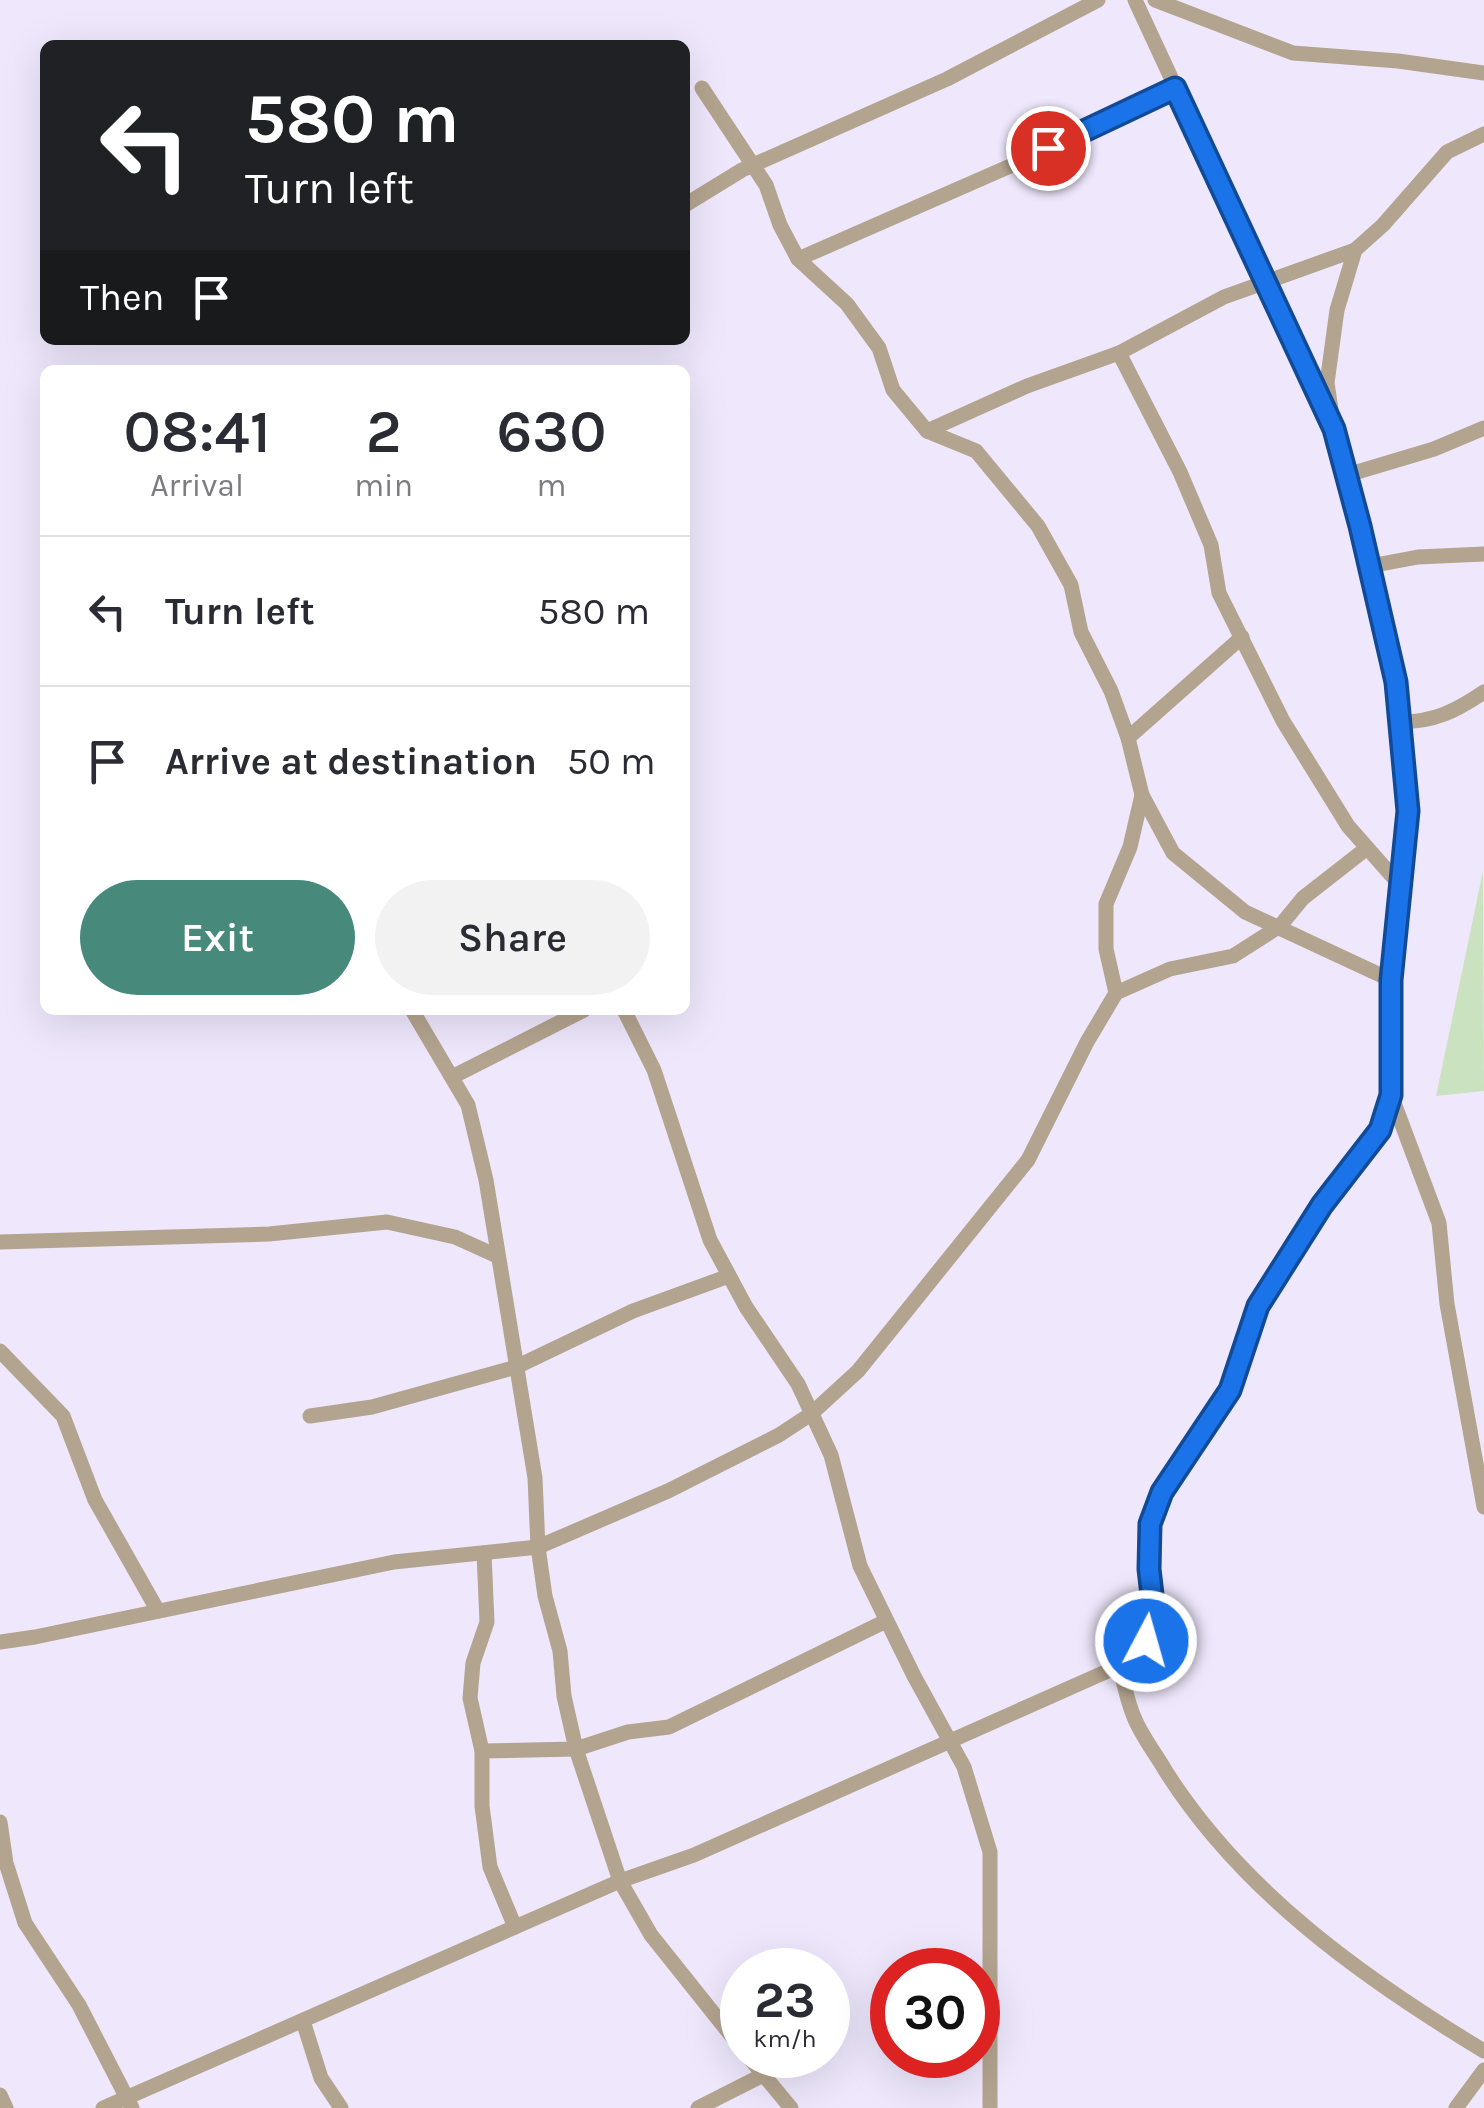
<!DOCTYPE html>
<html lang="en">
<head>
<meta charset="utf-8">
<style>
	:root { --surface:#fff; --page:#f2f2f3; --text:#2b2b33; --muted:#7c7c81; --line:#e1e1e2; --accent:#478a7c }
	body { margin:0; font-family:Karla,sans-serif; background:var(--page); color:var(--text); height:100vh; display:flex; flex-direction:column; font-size:38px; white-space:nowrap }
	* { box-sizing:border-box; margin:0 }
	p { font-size:32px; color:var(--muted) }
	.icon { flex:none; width:55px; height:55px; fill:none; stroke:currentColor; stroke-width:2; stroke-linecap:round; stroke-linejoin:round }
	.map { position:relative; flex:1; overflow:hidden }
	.sheet { position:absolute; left:40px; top:365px; width:650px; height:650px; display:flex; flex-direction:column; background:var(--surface); border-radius:15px; box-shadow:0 10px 40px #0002 }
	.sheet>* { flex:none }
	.top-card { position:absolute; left:40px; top:40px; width:650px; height:305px; border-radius:15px; box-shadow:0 10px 40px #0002; background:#202124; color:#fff; overflow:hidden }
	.speed { position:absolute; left:720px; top:1948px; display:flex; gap:20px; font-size:50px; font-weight:700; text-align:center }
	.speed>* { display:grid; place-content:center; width:130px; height:130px; border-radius:50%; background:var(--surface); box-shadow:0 10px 40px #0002; line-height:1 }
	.speed small { font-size:25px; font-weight:400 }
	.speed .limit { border:15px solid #d22; background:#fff; color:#111 }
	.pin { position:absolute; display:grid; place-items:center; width:85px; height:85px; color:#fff; margin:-42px; border:5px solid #fff; border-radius:50%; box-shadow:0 2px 10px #0007 }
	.me { position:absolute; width:110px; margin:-55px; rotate:6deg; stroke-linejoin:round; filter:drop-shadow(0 0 8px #0008) }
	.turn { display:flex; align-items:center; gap:35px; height:210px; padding:0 40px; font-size:45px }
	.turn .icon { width:130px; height:130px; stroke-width:2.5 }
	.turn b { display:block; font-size:70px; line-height:85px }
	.then { display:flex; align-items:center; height:95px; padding:0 40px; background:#0003; gap:20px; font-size:38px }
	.eta { display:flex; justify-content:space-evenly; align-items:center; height:170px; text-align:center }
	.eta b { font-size:60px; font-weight:600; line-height:70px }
	.cta { display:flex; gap:20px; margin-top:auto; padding:20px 40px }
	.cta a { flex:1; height:115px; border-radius:60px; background:var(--accent); color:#fff; font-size:40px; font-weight:600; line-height:115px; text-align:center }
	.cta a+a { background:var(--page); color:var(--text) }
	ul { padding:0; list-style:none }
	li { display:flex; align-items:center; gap:30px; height:150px; padding:0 40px; border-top:2px solid var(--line) }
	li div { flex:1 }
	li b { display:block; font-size:38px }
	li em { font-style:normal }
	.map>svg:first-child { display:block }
	.green { fill:#cbe2c0 }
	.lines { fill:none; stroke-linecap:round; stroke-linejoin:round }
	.minor { stroke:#b3a48f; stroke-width:15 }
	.route-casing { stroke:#114b97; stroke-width:25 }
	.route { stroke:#1a73e8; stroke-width:18 }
</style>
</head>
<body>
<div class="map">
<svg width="1484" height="2108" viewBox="0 0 1484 2108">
	<rect width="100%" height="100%" fill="#efe8fd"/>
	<path class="green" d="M 1483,871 L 1484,1091 L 1436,1096 Z"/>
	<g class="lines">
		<g class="minor">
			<path d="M 1135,0 L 1327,414"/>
			<path d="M 1155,0 L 1293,53 L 1398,61 L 1484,73"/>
			<path d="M 702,88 L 766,185 L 780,225 L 798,259 L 847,304 L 879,348 L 893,390 L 927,431 L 976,451 L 1038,526 L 1071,585 L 1081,632 L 1111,691 L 1128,738 L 1142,795 L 1173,853 L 1245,912 L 1391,980"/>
			<path d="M 685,205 L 742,170 L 947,79 L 1098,0"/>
			<path d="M 798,259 L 1081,135 L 1175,88"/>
			<path d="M 1119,353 L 1180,472 L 1211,545 L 1219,593 L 1283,721 L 1348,826 L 1400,885"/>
			<path d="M 927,431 L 1027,386 L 1119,353 L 1224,297 L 1355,250"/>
			<path d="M 1347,475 L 1434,449 L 1484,428"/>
			<path d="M 1370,566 L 1418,557 L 1484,554"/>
			<path d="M 1400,722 C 1434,722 1456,711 1484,692"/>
			<path d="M 1128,738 L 1242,637"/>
			<path d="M 1116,993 L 1106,949 L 1106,904 L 1130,847 L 1142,795"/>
			<path d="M 412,1010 L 468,1105 L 486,1180 L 535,1478 L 538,1547 L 545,1596 L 560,1651 L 564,1696 L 576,1749 L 620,1881 L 651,1935 L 742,2049"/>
			<path d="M 624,1010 L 654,1070 L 710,1240 L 746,1307 L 798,1384 L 831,1455 L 860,1566 L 914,1676 L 964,1767 L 990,1852 L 990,2108"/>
			<path d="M 452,1077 L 584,1010"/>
			<path d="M 1391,1095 L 1439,1223 L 1447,1304 L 1484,1507"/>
			<path d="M 0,1242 L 269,1234 L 387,1222 L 455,1237 L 497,1256"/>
			<path d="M 0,1351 L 63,1416 L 95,1500 L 158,1611"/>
			<path d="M 310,1416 L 372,1407 L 516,1367 L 633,1311 L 729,1276"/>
			<path d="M 484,1553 L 487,1622 L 473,1663 L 470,1698 L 482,1751 L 482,1806 L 490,1867 L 515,1927"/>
			<path d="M 0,1642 L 35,1637 L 394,1562 L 538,1547 L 668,1491 L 779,1435 L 811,1414 L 858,1371 L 1028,1160 L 1087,1042 L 1116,993 L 1170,969 L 1233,956 L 1280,926 L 1303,898 L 1367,848"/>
			<path d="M 1119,1666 C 1124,1682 1127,1701 1134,1717 C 1141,1735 1155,1753 1165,1770 C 1241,1891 1363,1978 1484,2051"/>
			<path d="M 482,1751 L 576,1749 L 628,1732 L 669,1727 L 886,1621"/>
			<path d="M 0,1822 L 6,1863 L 25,1923 L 79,2005 L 132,2108"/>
			<path d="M 303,2021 L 321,2078 L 341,2108"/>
			<path d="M 747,2055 L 791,2108"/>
			<path d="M 0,2095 L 6,2108"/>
			<path d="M 103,2108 L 620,1881 L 694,1855 L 1119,1666 L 1129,1660 L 1146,1641 L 1154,1612 L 1149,1569 L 1150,1524 L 1162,1492 L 1229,1390 L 1241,1348 L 1258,1306 L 1322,1205 L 1380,1130 L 1391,1095 L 1391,980 L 1407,811 L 1396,682 L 1361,526 L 1334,429 L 1327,383 L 1337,310 L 1355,250 L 1383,225 L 1447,152 L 1484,134"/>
			<path d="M 698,2108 L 763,2075"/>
			<path d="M 1456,2108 L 1484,2070"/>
		</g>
	</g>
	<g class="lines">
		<defs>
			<path id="route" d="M 1048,148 L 1175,88 L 1334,429 L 1360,526 L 1396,682 L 1408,811 L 1391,980 L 1391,1095 L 1380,1130 L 1322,1205 L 1258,1306 L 1230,1390 L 1162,1492 L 1150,1524 L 1149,1569 L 1154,1612 L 1146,1641"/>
		</defs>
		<use href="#route" class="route-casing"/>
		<use href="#route" class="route"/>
	</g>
</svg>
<div class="speed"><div>23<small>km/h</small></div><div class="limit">30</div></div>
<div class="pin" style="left:1048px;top:148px;background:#d93025"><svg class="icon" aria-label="arrive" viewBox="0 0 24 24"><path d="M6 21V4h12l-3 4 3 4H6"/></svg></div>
<svg class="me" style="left:1146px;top:1641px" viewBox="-20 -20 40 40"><circle r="17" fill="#1a73e8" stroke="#fff" stroke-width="3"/><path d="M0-11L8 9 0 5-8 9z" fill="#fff"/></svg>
<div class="top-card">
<div class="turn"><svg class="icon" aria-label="left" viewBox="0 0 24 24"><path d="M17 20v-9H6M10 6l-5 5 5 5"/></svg><div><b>580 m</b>Turn left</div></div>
<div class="then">Then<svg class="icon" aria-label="arrive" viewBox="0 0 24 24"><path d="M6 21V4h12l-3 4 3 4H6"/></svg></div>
</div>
<section class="sheet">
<div class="eta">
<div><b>08:41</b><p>Arrival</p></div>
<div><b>2</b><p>min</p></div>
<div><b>630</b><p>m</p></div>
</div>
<ul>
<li><svg class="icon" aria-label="left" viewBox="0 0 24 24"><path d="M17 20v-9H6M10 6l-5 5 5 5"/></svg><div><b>Turn left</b></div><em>580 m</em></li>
<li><svg class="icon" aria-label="arrive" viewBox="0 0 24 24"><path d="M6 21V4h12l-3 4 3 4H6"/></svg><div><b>Arrive at destination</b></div><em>50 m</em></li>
</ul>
<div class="cta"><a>Exit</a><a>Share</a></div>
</section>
</div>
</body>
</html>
